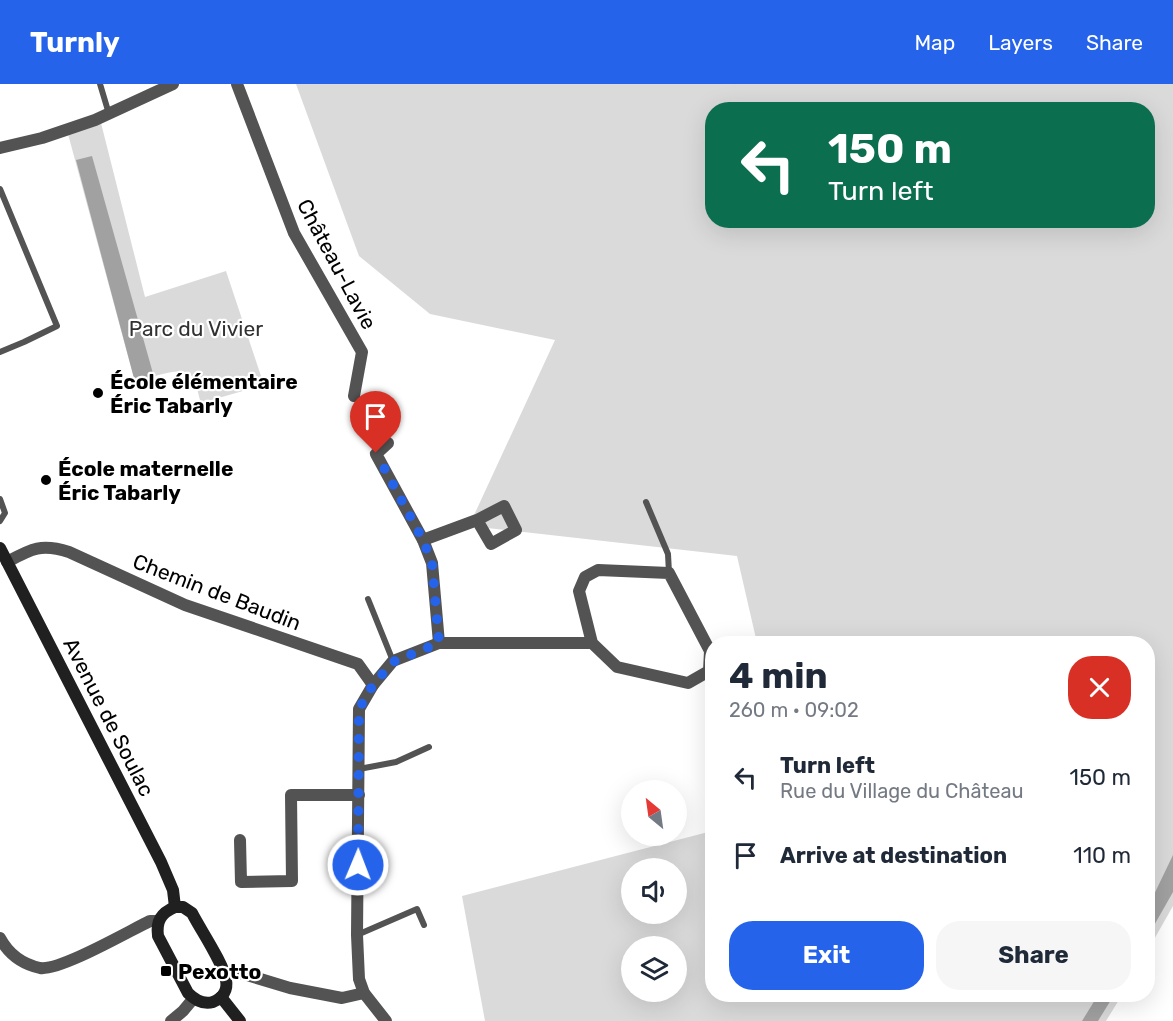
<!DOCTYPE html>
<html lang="en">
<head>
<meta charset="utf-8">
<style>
	:root { --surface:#fff; --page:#f6f6f7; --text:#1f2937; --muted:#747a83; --accent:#2563eb }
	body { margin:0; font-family:Rubik,sans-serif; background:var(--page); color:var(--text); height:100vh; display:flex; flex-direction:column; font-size:22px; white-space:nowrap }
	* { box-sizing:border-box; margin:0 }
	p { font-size:20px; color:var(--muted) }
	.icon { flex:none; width:33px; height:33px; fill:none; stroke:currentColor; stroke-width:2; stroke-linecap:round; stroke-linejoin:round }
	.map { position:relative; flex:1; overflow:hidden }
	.drawer { position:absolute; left:705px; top:552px; width:450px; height:366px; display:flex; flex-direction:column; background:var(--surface); border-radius:24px; box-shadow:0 6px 24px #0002 }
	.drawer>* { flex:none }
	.banner { position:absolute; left:705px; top:18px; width:450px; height:126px; border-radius:24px; box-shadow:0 6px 24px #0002; background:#0b6e4f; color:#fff; overflow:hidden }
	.needle { width:39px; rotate:331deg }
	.tools { position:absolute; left:621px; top:696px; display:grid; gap:12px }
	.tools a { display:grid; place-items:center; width:66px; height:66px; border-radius:50%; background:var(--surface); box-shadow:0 6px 24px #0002; font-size:30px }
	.pin { position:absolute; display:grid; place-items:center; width:51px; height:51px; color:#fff; margin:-62px -26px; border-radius:50% 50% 50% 0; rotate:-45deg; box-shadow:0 0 6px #0007 }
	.pin .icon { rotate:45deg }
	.me { position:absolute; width:66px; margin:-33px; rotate:1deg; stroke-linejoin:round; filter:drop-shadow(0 0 4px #0008) }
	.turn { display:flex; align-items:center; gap:21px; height:126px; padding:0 24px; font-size:27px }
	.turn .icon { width:78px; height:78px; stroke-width:2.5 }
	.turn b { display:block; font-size:42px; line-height:51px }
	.round { display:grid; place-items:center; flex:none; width:63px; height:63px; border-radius:24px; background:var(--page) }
	.overview { display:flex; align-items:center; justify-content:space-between; height:102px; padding:0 24px }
	h1 { font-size:36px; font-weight:700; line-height:45px }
	.action { display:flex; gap:12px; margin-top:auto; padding:12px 24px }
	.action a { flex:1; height:69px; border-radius:24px; background:var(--accent); color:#fff; font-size:24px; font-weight:700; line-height:69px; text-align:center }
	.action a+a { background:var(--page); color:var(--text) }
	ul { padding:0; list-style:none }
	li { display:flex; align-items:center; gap:18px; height:78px; padding:0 24px }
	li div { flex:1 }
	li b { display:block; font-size:22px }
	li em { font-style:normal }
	header { display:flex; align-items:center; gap:36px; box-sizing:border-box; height:84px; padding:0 30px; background:var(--accent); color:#fff }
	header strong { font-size:28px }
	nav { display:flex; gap:33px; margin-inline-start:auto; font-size:21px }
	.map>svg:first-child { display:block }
	.green { fill:#dadada; fill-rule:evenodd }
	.water { fill:#a1a1a1 }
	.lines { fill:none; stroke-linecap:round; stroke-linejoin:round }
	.service { stroke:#535353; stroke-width:6 }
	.minor { stroke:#535353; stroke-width:12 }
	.secondary { stroke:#202020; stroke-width:12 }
	.route { stroke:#2563eb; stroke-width:10; stroke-dasharray:0 18 }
	.poi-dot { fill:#000; stroke:#fff; stroke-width:2 }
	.labels { text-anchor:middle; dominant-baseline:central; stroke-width:4.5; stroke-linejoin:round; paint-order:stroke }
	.street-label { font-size:21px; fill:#000; stroke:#fff }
	.park-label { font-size:21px; fill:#313131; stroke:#fff }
	.poi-label { font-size:21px; font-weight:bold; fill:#000; stroke:#fff; text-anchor:start }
</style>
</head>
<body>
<header>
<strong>Turnly</strong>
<nav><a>Map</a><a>Layers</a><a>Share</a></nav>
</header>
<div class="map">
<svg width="1173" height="937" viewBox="0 0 1173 937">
	<rect width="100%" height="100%" fill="#fff"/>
	<g class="green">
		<path d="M 296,0 L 1173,0 L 1173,822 L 1148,866 L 1148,560 L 757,559 L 737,472 L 469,442 L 555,256 L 430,230 L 359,172 ZM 712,26 L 1148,26 L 1148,136 L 712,136 Z"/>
		<path d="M 101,39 L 145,213 L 226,187 L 264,301 L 201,319 C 198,311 197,298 191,291 C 182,281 147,295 135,298 L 68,50 Z"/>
		<path d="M 712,747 L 712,910 L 1122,911 L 1106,937 L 485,937 L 462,812 ZM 632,784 L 676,784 L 676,830 L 632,830 ZM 632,862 L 676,862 L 676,908 L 632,908 Z"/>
	</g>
	<g class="water">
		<path d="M 92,72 L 154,293 L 135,298 L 76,76 Z"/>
		<path d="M 1173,771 L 1173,808 L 1148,852 L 1148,823 Z"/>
		<path d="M 1098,911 L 1114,911 L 1098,937 L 1082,937 Z"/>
	</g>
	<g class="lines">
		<g class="service">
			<path d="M 100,0 L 109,30"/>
			<path d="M 0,105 L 57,242 L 24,258 L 0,268"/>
			<path d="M 0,415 L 5,429 L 0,437"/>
			<path d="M 646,418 L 668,470 L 669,489"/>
			<path d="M 368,515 L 393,577"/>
			<path d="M 359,685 L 396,678 L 429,663"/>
			<path d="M 357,851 L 417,825 L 424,841"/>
		</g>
		<g class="minor">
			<path d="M 237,0 L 294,149 L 362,268 L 354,312"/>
			<path d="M 0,64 L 42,54 L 95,36 L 173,0"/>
			<path d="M 388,359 L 376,370 L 423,456 L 432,479 L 439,559"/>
			<path d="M 423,456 L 477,436 L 504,422 L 516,446 L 491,460 L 477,436"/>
			<path d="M 7,478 C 31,465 41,459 69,468 L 185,521 L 358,580 L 373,601"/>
			<path d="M 240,756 L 241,798 L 292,797 L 291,711 L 359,711"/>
			<path d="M 0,854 C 8,869 22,880 40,884 C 60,887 129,847 150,837 L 158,837"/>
			<path d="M 225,890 L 237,888 L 290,904 L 342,914 L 364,909"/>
			<path d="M 171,937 L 183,927 L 193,915"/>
			<path d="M 386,937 L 364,909 L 359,895 L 357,851 L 359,625 L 373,601 L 393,577 L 439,559 L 592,559 L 617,583 L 688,599 L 709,587 L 710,567 L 669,489 L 598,486 L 585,493 L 579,507 L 592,559"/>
		</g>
		<g class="secondary">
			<path d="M 0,464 L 161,778 L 173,806 L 175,823"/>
			<path d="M 175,823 L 183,823 L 192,829 C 200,845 224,880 226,896 C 228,906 223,914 213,918 C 203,921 194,915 188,909 L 158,852 C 156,837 161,829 175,823 Z"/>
			<path d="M 221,913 L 240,937"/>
		</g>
	</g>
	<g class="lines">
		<path class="route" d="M 358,781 L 359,625 L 373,601 L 393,578 L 439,559 L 432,479 L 423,456 L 376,369"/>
	</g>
	<g class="poi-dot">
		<circle cx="98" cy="309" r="6"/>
		<circle cx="46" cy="396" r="6"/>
		<rect x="160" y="881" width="12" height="12" rx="3"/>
	</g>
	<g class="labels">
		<g class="street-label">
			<text transform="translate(337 180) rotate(62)">Château-Lavie</text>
			<text transform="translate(217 508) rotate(21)">Chemin de Baudin</text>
			<text transform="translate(109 633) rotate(63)">Avenue de Soulac</text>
		</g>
		<g class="park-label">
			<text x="196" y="244">Parc du Vivier</text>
		</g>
		<g class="poi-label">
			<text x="110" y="297">École élémentaire<tspan x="110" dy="24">Éric Tabarly</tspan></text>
			<text x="58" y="384">École maternelle<tspan x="58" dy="24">Éric Tabarly</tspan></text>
			<text x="178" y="887">Pexotto</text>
		</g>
	</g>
</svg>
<div class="tools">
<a><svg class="needle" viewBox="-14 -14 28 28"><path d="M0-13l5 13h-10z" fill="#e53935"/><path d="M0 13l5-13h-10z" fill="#747a83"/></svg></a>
<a><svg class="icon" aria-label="sound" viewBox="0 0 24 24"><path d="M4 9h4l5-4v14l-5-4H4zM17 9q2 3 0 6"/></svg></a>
<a><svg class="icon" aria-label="layers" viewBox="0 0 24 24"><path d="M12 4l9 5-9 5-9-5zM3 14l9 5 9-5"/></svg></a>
</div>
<div class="pin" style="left:376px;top:369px;background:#d93025"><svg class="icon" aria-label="arrive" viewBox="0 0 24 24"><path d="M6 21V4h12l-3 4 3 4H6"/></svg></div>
<svg class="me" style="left:358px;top:781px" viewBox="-20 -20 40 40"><circle r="17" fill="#2563eb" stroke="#fff" stroke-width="3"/><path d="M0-11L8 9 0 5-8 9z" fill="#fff"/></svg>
<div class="banner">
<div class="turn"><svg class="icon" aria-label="left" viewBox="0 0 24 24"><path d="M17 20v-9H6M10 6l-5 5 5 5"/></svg><div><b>150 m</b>Turn left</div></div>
</div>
<section class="drawer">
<div class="overview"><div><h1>4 min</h1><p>260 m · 09:02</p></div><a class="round" style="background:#d93025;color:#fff"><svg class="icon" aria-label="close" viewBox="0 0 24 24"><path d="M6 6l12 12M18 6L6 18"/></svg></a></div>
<ul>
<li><svg class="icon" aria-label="left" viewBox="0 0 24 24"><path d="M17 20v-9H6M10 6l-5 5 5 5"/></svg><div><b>Turn left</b><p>Rue du Village du Château</p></div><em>150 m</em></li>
<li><svg class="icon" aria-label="arrive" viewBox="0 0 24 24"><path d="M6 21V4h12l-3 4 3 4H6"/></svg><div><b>Arrive at destination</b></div><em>110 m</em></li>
</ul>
<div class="action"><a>Exit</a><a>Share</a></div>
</section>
</div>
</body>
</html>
